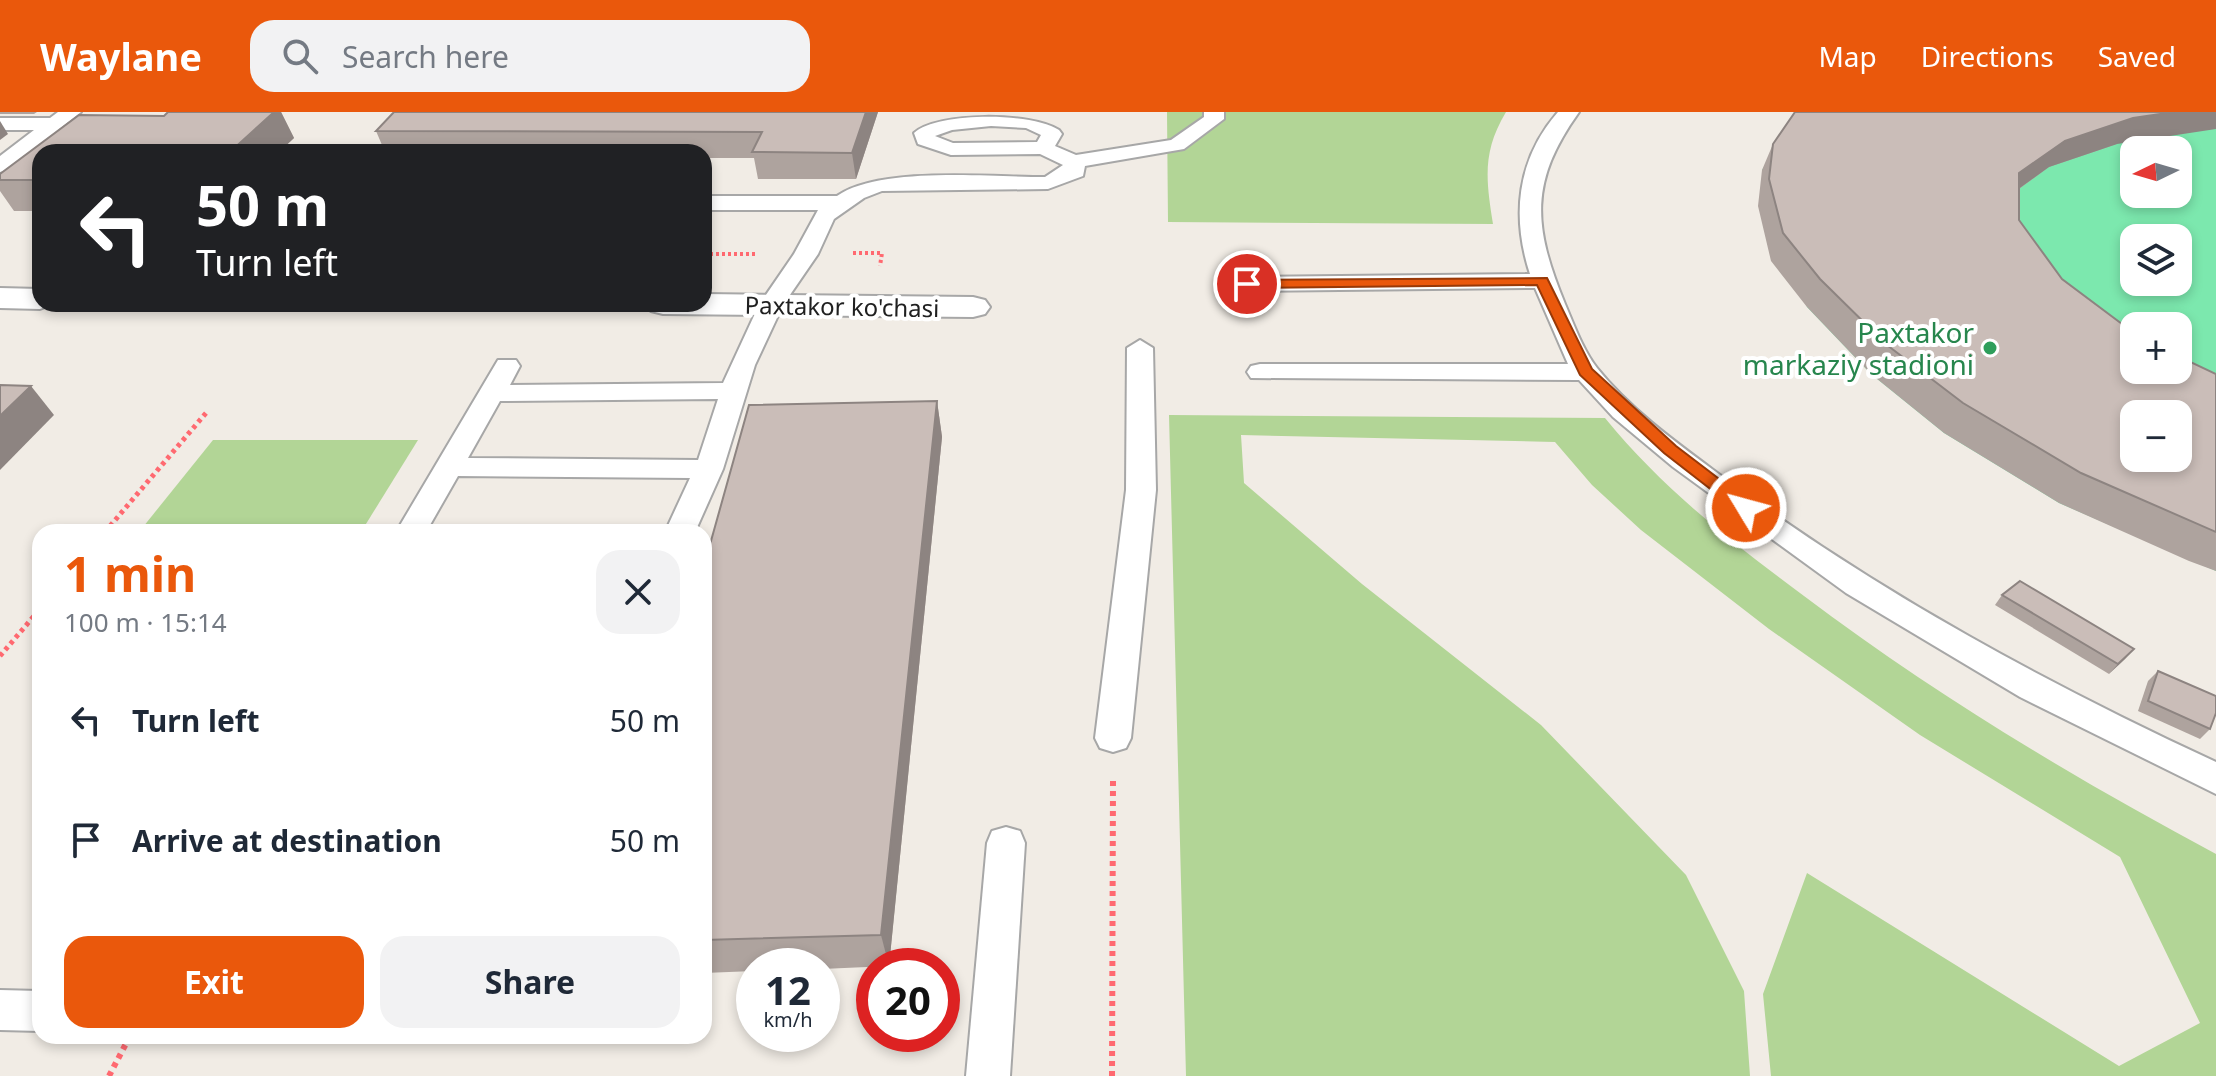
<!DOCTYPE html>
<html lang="en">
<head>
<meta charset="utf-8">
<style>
	:root { --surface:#fff; --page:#f2f2f3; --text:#1f2937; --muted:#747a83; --accent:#ea580c }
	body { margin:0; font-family:"Noto Sans",sans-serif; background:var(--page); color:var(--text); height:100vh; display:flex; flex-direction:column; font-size:30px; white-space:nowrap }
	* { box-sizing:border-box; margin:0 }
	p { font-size:26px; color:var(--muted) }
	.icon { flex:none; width:44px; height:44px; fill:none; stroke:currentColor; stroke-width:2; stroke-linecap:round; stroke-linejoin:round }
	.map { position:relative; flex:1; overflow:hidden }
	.drawer { position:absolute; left:32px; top:412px; width:680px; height:520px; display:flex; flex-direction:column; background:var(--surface); border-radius:24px; box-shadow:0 4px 12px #0003 }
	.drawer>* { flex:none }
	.top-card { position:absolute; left:32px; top:32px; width:680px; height:168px; border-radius:24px; box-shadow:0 4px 12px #0003; background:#202124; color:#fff; overflow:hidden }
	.needle { width:52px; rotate:265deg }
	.buttons { position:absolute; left:2120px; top:24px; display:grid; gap:16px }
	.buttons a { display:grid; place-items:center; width:72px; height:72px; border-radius:16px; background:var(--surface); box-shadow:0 4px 12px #0003; font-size:40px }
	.speed { position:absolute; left:736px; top:836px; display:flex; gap:16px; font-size:40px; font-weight:700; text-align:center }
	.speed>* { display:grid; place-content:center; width:104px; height:104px; border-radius:50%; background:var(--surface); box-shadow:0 4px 12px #0003; line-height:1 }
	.speed small { font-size:20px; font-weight:400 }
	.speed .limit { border:12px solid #d22; background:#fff; color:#111 }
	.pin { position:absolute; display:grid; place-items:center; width:68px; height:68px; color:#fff; margin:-34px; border:4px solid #fff; border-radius:50%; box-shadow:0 2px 8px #0007 }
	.me { position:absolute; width:88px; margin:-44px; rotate:307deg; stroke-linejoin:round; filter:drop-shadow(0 0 6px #0008) }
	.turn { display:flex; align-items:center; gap:28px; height:168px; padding:0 32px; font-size:36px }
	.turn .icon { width:104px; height:104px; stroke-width:2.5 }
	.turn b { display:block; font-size:56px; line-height:68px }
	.round { display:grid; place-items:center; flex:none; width:84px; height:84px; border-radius:24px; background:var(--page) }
	.head { display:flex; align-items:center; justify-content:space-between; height:136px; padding:0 32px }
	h1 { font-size:48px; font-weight:700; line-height:60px; color:var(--accent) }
	.action { display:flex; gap:16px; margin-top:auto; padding:16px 32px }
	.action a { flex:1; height:92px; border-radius:24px; background:var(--accent); color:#fff; font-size:32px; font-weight:700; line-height:92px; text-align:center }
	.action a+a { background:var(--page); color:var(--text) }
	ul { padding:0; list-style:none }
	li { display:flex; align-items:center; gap:24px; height:120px; padding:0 32px }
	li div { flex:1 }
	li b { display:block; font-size:30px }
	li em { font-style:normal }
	header { display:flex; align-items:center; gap:48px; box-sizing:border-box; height:112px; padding:0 40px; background:var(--accent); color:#fff }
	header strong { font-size:38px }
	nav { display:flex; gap:44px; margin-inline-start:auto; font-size:28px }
	.search { width:560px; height:72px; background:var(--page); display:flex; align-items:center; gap:20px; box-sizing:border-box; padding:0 28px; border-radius:24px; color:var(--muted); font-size:30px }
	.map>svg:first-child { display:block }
	.forest { fill:#b2d596 }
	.pitch { fill:#7ce8ae; fill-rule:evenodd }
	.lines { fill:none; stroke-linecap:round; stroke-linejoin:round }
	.lane-casing { stroke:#a7a7a7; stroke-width:4 }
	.street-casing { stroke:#a7a7a7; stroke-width:4 }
	.path-far2 { stroke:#ff6970; stroke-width:4; stroke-dasharray:3 3; stroke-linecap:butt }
	.path-far1 { stroke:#ff6970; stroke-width:5; stroke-dasharray:4 4; stroke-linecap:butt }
	.path { stroke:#ff6970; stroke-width:6; stroke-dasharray:5 5; stroke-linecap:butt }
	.lane { fill:#fff; fill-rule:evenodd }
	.street { fill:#fff; fill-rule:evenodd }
	.wall { fill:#aea39e }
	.shaded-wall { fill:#8d8481 }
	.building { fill:#cabdb8; stroke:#8d8481; stroke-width:2; fill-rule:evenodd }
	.route { fill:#ea580c; stroke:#983908; stroke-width:2 }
	.leisure-dot { fill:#2e9e5b; stroke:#fff; stroke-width:3 }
	.labels { text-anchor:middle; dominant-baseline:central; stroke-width:8; stroke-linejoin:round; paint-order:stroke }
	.far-street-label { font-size:24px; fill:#202020; stroke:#fff }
	.leisure-label { font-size:28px; fill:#27864d; stroke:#fff; text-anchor:end }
</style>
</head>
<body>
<header>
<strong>Waylane</strong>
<div class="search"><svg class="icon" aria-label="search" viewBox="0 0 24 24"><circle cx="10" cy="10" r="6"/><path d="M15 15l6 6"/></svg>Search here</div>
<nav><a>Map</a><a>Directions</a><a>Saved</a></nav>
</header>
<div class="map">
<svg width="2216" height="964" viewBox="0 0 2216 964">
	<rect width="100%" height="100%" fill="#f1ece5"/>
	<g class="forest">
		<path d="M 1167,0 L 1506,0 C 1482,40 1486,68 1493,112 L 1168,110 Z"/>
		<path d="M 1169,303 L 1605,306 C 1662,376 1731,430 1804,484 C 1934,582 2072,665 2216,742 L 2216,964 L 1771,964 L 1763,882 L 1807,761 L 2119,954 L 2200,911 L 2120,745 L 1920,623 L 1769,517 L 1641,418 L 1592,373 L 1555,330 L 1241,323 L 1244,371 L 1362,472 L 1541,613 L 1686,763 L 1744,879 L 1750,964 L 1186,964 Z"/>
		<path d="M 213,328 L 418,328 L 361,420 L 139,420 Z"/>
	</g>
	<path class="pitch" d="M 2216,0 L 2216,459 L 2059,391 L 1944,321 L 1871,262 L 1807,195 L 1762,58 L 1786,24 ZM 2134,38 L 2178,38 L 2178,82 L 2134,82 ZM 2134,126 L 2178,126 L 2178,170 L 2134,170 ZM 2134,214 L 2178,214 L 2178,258 L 2134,258 ZM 2134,302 L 2178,302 L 2178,346 L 2134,346 Z"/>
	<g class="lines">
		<defs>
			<g id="lane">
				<path d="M 58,0 L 81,0 L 7,58 L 0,60 L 0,44 L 34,18 L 0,18 L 0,6 L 50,6 Z"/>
				<path d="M 1204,0 L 1224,0 L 1224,7 L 1184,37 L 1085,54 L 1083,64 L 1048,77 L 882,79 L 864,86 L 834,107 L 818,142 L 783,193 L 755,253 L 723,357 L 695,420 L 665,420 L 690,366 L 458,364 L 426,420 L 396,420 L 498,248 L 516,248 L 520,254 L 510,273 L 723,271 L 759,193 L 794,142 L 818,98 L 704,98 L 704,84 L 837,84 C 880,54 990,65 1045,65 L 1063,53 L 1040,42 L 951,43 L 918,32 L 914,21 C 937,0 1032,0 1059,18 L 1062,22 L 1055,34 L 1076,43 L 1171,28 L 1204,5 ZM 991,14 L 1026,16 L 1041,23 L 1037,30 L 953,31 L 935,24 L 952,18 ZM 718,287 L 698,348 L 468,346 L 500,289 Z"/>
				<path d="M 1558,0 L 1579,0 C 1529,70 1533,114 1565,192 C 1574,213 1583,238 1597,256 C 1635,303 1687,338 1735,374 C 1885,484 2048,572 2216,650 L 2216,682 L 2020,585 L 1846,481 L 1673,355 L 1613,305 L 1579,268 L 1251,266 L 1247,260 L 1251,254 L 1260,252 L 1568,252 L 1535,176 L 1247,179 L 1235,172 L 1247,165 L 1530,162 C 1511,104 1517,47 1558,0 Z"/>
				<path d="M 1140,228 L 1153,236 L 1156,378 L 1131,626 L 1126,636 L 1113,640 L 1100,636 L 1095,626 L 1126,378 L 1127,236 Z"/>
				<path d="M 1006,715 L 1020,719 L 1025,731 L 1010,964 L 966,964 L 987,731 L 992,719 Z"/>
				<path d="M 0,878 L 40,879 L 40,919 L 0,918 Z"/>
			</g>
			<g id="street">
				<path d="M 0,176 L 40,177 L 40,192 L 53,192 L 40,197 L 0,196 Z"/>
				<path d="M 704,182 L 973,185 L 985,188 L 990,195 L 985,202 L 973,205 L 663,202 L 651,199 L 646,192 L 704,192 Z"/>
			</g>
		</defs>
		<use href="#lane" class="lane-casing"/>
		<use href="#street" class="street-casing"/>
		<g class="path-far2">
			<path d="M 853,141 L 882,141 L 880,154"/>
			<path d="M 704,142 L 755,142"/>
		</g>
		<g class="path-far1">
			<path d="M 105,420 L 206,301"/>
			<path d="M 0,544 L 40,497"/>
		</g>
		<g class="path">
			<path d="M 109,964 L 130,924"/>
			<path d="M 1112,964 L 1113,669"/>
		</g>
		<use href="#lane" class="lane"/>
		<use href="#street" class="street"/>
	</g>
	<g class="wall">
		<path d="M 0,0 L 37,0 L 34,2 L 0,2 Z"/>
		<path d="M 168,0 L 281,0 L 294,26 L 279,40 L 40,40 L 40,99 L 14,99 L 0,79 L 0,62 L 79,3 L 164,4 Z"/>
		<path d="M 878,0 L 856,67 L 758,67 L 754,46 L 704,46 L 704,40 L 385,40 L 376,19 Z"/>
		<path d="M 1773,32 L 2117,32 L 2049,55 L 2019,77 L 2019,108 L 2062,167 L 2134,258 L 2216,262 L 2216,459 L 2189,449 L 2059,391 L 1944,321 L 1871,262 L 1807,195 L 1771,149 L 1758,94 L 1762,58 Z"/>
		<path d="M 937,289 L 942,325 L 889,854 L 822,857 L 822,854 L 754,854 L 754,859 L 704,861 L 704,454 Z"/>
		<path d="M 2002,483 L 2134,537 L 2109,562 L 1995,493 Z"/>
		<path d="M 2158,559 L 2210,617 L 2200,627 L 2138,599 L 2148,569 Z"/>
	</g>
	<g class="shaded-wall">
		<path d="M 274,0 L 281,0 L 294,26 L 279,40 L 230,40 Z"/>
		<path d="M 866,0 L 878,0 L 856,67 L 852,41 Z"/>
		<path d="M 2174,0 L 2216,0 L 2216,17 L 2117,32 L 2049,55 L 2003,88 L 2019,61 L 2065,29 L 2133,6 Z"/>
		<path d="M 0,9 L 8,22 L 0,28 Z"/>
		<path d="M 31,274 L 54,303 L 0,358 L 0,304 Z"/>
		<path d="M 937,289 L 942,325 L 889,854 L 881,823 Z"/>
		<path d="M 2134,537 L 2125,547 L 2109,562 L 2118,552 Z"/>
	</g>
	<g class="building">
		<path d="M 168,0 L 274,0 L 230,40 L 40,40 L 40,68 L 0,68 L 0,62 L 79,3 L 164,4 Z"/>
		<path d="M 394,0 L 866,0 L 852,41 L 752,40 L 762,20 L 376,19 Z"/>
		<path d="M 1795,0 L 2174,0 L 2133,6 L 2065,29 L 2019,61 L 2019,108 L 2062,167 L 2134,221 L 2134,258 L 2178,258 L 2178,244 L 2216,262 L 2216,420 L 2081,361 L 1963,291 L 1887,233 L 1820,167 L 1783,121 L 1769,67 L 1773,32 ZM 2134,302 L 2178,302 L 2178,346 L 2134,346 Z"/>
		<path d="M 0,273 L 31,274 L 0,304 Z"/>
		<path d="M 937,289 L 881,823 L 704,828 L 704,454 L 749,293 Z"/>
		<path d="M 2020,469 L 2134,537 L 2118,552 L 2002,483 Z"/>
		<path d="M 2158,559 L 2216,584 L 2216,601 L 2210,617 L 2148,589 Z"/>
	</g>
	<path class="route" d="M 1547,166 L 1592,257 L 1676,334 L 1752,392 L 1752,400 L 1740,400 L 1664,341 L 1580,263 L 1537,173 L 1247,176 L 1240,172 L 1247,168 Z"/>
	<circle class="leisure-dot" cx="1990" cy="236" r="8"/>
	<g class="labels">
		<g class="far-street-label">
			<text transform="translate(842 194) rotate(1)">Paxtakor ko'chasi</text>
		</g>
		<g class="leisure-label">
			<text x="1974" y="220">Paxtakor<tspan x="1974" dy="32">markaziy stadioni</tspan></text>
		</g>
	</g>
</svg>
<div class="buttons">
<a><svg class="needle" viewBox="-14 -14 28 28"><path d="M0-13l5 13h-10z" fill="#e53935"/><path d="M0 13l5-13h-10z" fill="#747a83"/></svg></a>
<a><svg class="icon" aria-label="layers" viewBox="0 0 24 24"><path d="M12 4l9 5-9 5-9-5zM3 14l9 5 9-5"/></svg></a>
<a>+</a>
<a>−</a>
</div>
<div class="speed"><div>12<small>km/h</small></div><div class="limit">20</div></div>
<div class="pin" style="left:1247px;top:172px;background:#d93025"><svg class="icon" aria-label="arrive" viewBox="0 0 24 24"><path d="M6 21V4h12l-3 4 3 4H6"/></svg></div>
<svg class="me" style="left:1746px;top:396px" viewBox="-20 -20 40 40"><circle r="17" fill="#ea580c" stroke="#fff" stroke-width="3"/><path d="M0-11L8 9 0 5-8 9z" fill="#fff"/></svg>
<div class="top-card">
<div class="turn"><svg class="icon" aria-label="left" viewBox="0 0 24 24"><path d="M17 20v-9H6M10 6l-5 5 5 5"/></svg><div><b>50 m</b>Turn left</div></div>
</div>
<section class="drawer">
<div class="head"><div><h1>1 min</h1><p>100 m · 15:14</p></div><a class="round"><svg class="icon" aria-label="close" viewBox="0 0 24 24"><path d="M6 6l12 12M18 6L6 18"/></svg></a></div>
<ul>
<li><svg class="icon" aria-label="left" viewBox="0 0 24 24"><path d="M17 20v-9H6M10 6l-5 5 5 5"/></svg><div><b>Turn left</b></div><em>50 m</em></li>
<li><svg class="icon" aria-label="arrive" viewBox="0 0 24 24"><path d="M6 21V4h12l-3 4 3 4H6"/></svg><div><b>Arrive at destination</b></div><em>50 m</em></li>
</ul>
<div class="action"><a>Exit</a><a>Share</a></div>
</section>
</div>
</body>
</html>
